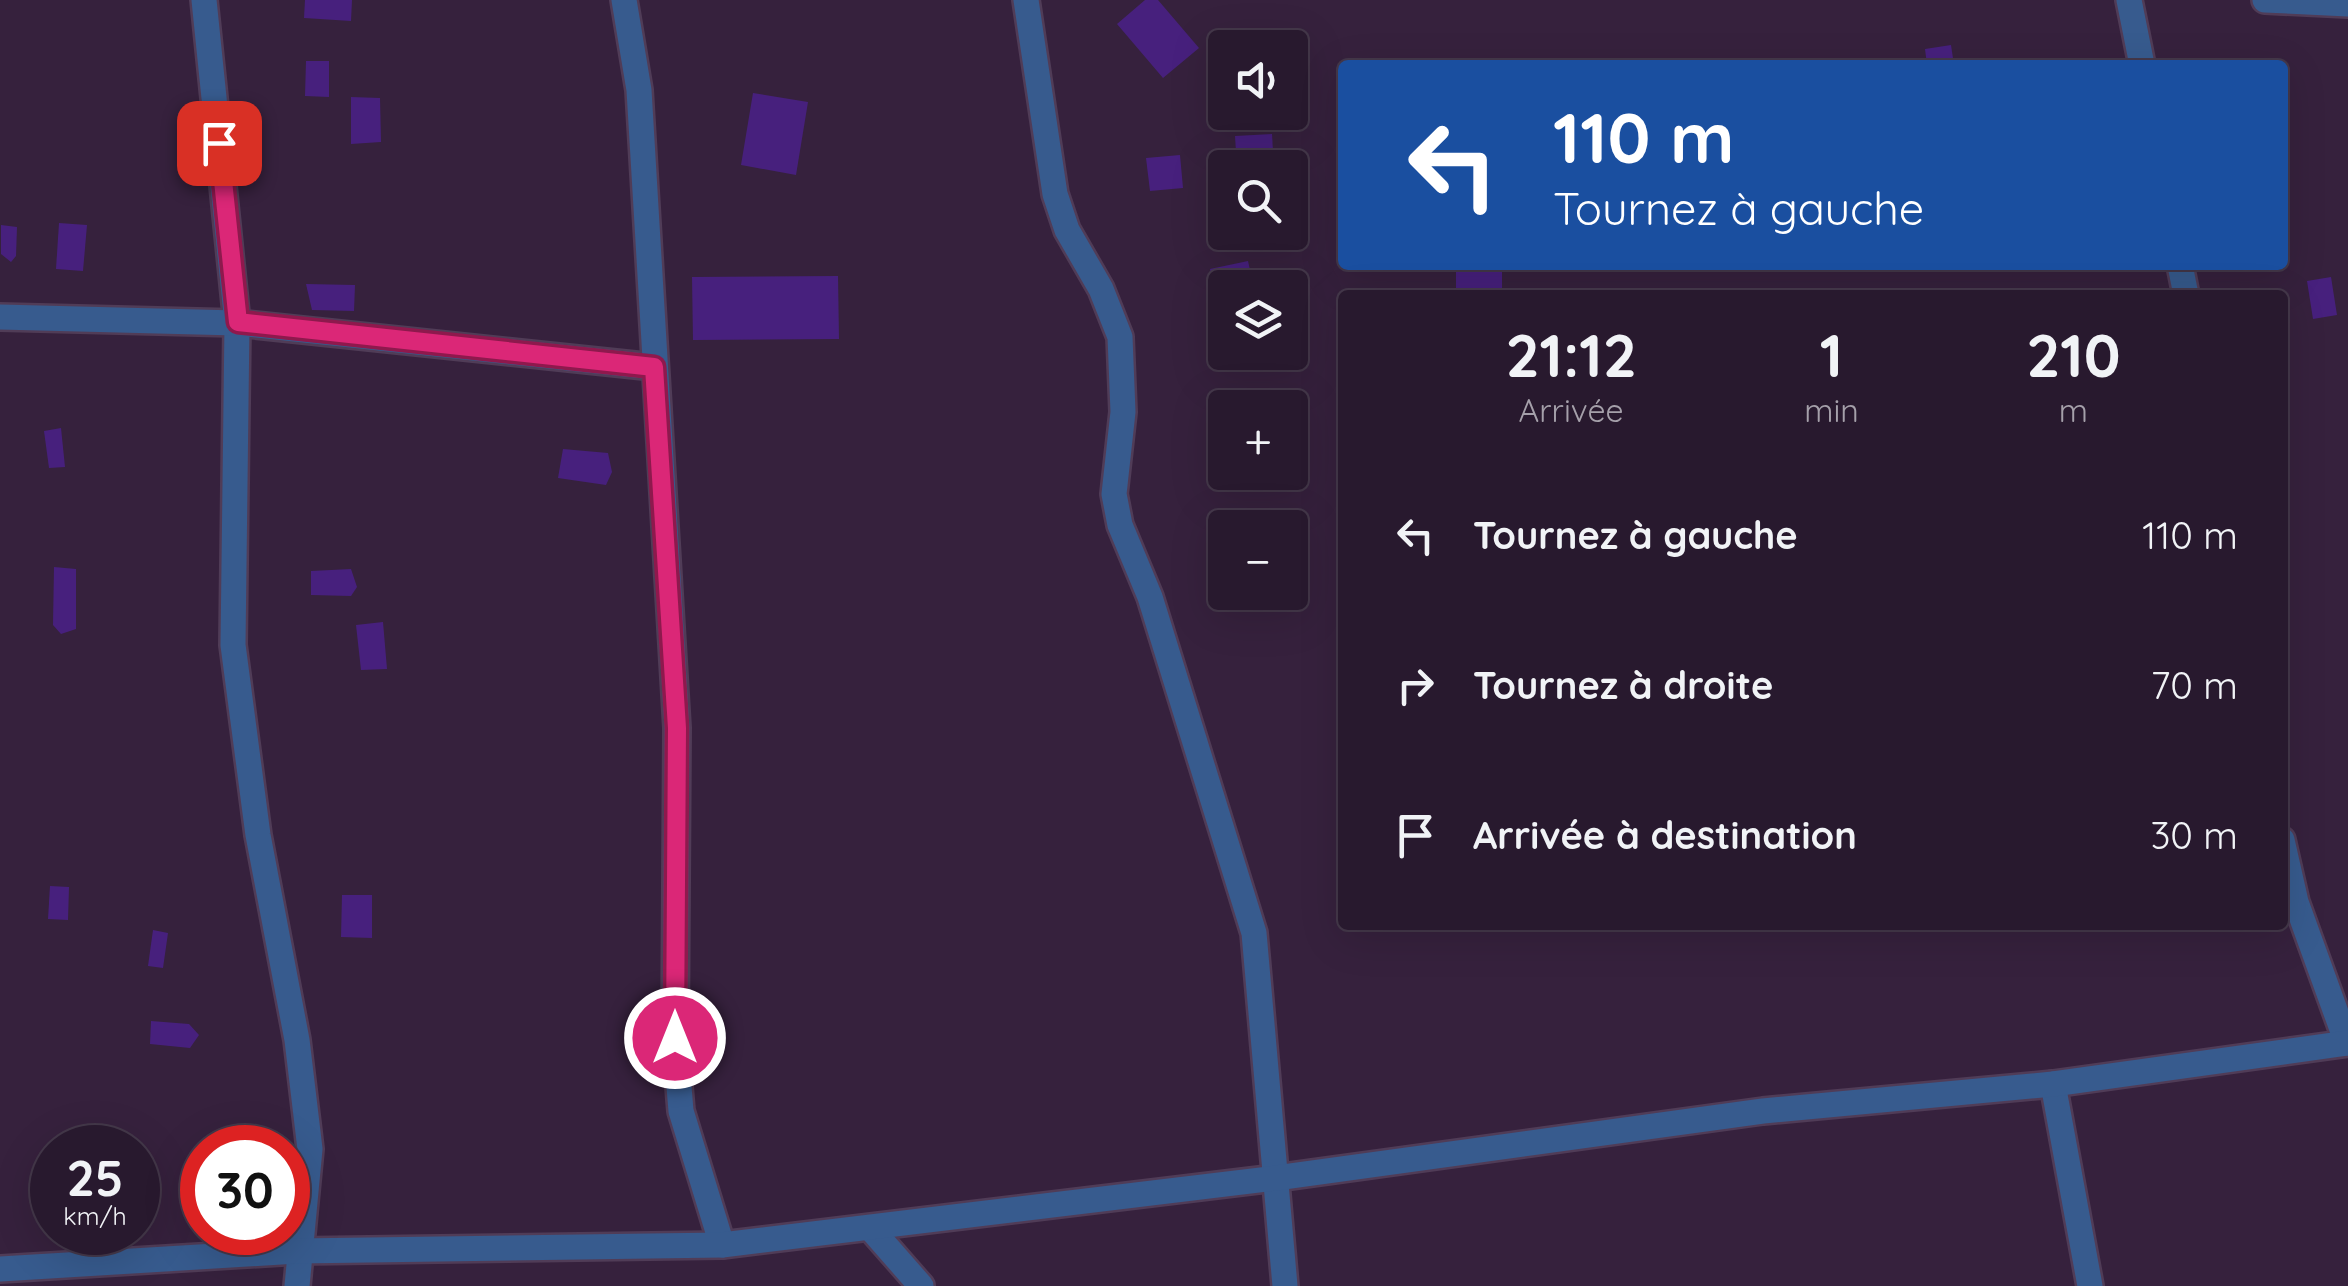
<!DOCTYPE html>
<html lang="fr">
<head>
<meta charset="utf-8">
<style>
	:root { --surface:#28192e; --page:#302236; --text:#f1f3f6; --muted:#a5a0aa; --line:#44384a }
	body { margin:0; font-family:Quicksand,sans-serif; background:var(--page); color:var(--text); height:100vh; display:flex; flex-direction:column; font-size:38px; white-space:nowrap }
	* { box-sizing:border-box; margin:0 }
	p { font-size:32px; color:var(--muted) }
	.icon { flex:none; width:55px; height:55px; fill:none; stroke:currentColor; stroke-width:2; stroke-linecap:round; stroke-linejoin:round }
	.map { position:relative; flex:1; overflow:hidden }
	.details { position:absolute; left:1338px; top:290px; width:950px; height:640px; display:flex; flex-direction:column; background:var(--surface); border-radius:10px; box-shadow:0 10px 40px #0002,0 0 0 2px var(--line) }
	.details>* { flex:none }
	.top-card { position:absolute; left:1338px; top:60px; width:950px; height:210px; border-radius:10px; box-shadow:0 10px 40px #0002,0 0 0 2px var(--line); background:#1a4fa0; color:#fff; overflow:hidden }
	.tools { position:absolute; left:1208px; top:30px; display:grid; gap:20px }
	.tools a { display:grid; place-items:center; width:100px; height:100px; border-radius:10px; background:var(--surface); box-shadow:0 10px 40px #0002,0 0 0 2px var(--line); font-size:50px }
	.speed { position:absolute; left:30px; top:1125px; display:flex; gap:20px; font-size:50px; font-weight:700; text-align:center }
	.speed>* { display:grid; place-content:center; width:130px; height:130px; border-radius:50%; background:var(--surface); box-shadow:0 10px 40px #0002,0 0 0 2px var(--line); line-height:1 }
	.speed small { font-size:25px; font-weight:400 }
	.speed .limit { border:15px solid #d22; background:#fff; color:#111 }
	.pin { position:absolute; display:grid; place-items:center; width:85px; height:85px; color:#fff; margin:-42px; border-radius:20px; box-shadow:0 5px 15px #0006 }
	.me { position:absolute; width:110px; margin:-55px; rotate:0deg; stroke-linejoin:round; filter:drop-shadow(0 0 8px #0008) }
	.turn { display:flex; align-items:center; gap:35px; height:210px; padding:0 50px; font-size:45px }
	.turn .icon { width:130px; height:130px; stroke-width:2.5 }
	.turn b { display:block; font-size:70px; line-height:85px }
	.eta { display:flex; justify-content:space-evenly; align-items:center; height:170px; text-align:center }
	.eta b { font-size:60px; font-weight:700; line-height:70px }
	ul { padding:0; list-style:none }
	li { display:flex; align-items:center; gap:30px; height:150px; padding:0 50px }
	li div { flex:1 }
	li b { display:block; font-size:38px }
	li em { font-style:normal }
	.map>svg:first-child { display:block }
	.building { fill:#47207d }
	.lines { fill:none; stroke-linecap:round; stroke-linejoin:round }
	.minor-casing { stroke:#503c57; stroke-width:30 }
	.tertiary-casing { stroke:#503c57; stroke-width:30 }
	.minor { stroke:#375b8e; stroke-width:25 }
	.tertiary { stroke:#375b8e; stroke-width:25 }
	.route-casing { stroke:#8e194d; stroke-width:25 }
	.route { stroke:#db2777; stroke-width:18 }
</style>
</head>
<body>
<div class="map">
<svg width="2348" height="1286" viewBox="0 0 2348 1286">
	<rect width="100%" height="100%" fill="#36213d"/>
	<g class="building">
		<path d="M 305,0 L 352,0 L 351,21 L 304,18 Z"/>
		<path d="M 1145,0 L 1158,0 L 1199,48 L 1163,78 L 1117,24 Z"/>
		<path d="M 1951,45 L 1954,65 L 1927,65 L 1925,49 Z"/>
		<path d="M 306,61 L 329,61 L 329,97 L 305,96 Z"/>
		<path d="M 753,93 L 808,102 L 796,175 L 741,165 Z"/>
		<path d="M 351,97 L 380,98 L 381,142 L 351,144 Z"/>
		<path d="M 1272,134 L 1274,168 L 1237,168 L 1235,136 Z"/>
		<path d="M 1180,155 L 1183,188 L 1150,191 L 1146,158 Z"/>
		<path d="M 59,223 L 87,225 L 83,271 L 56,269 Z"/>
		<path d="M 1,225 L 17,227 L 16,256 L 11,262 L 1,254 Z"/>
		<path d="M 1248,261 L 1254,288 L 1225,288 L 1223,329 L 1210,269 Z"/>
		<rect x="1456" y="270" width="46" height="25"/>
		<path d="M 838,276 L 839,339 L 693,340 L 692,277 Z"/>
		<path d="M 2331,277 L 2337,315 L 2313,319 L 2307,281 Z"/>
		<path d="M 306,284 L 355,285 L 354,311 L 312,310 Z"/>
		<path d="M 61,428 L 65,467 L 49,468 L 44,431 Z"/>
		<path d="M 563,449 L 608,453 L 612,472 L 606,485 L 558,478 Z"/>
		<path d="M 54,567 L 76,569 L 76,629 L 61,634 L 53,625 Z"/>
		<path d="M 351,569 L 357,587 L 351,596 L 311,595 L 311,571 Z"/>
		<path d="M 383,622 L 387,669 L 361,670 L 356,625 Z"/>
		<path d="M 50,886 L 69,887 L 68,920 L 48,919 Z"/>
		<path d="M 342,895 L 372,895 L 372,938 L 341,937 Z"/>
		<path d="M 153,930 L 168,933 L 163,968 L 148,966 Z"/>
		<path d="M 151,1021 L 189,1024 L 199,1035 L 190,1048 L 150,1044 Z"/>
	</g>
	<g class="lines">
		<defs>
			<g id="minor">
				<path d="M 204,0 L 237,323 L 233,645 L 258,835 L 297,1040 L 310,1149 L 297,1286"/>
				<path d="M 624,0 L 639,90 L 677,728 L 675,1038 L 681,1111 L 722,1245"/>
				<path d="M 1026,0 L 1055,194 L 1067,230 L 1101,289 L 1120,337 L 1123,412 L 1114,494 L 1120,525 L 1150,597 L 1254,933 L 1285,1286"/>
				<path d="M 2129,0 L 2142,65"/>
				<path d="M 2265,0 L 2348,4"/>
				<path d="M 2180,265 L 2186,295"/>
				<path d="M 0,317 L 237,323 L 654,367"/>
				<path d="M 2282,840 L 2296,902 L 2347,1043"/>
				<path d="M 2053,1084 L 2090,1286"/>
				<path d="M 872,1230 L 921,1286"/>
			</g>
			<path id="tertiary" d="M 0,1269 L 297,1251 L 722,1245 L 1276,1178 L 1763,1111 L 2053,1084 L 2348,1043"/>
		</defs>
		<use href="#minor" class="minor-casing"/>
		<use href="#tertiary" class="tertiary-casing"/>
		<use href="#minor" class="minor"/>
		<use href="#tertiary" class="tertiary"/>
	</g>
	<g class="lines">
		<defs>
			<path id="route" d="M 219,143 L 238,322 L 654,367 L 677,728 L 675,1038"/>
		</defs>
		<use href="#route" class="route-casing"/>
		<use href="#route" class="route"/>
	</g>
</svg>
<div class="tools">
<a><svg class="icon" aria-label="sound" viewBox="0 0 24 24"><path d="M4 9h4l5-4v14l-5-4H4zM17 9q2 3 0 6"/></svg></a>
<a><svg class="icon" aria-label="search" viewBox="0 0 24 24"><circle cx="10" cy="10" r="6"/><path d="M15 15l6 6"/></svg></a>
<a><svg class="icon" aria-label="layers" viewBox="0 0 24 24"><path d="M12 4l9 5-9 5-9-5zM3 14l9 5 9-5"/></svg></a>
<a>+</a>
<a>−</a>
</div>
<div class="speed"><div>25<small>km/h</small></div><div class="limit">30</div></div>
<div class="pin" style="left:219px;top:143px;background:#d93025"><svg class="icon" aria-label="arrive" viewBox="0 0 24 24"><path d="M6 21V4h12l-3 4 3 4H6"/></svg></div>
<svg class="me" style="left:675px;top:1038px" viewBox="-20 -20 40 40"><circle r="17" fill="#db2777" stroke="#fff" stroke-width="3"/><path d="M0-11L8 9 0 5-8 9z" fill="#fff"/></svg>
<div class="top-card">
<div class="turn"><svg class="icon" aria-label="left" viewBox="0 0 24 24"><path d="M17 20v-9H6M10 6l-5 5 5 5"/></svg><div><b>110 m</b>Tournez à gauche</div></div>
</div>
<section class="details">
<div class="eta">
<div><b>21:12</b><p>Arrivée</p></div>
<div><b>1</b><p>min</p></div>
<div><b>210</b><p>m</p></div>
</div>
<ul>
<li><svg class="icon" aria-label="left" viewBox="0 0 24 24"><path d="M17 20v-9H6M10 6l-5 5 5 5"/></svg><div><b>Tournez à gauche</b></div><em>110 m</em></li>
<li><svg class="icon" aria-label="right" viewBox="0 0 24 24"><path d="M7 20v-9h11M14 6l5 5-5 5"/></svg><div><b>Tournez à droite</b></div><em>70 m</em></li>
<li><svg class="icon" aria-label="arrive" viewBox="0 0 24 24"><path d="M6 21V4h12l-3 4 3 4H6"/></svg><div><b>Arrivée à destination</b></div><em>30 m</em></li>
</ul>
</section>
</div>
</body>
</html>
